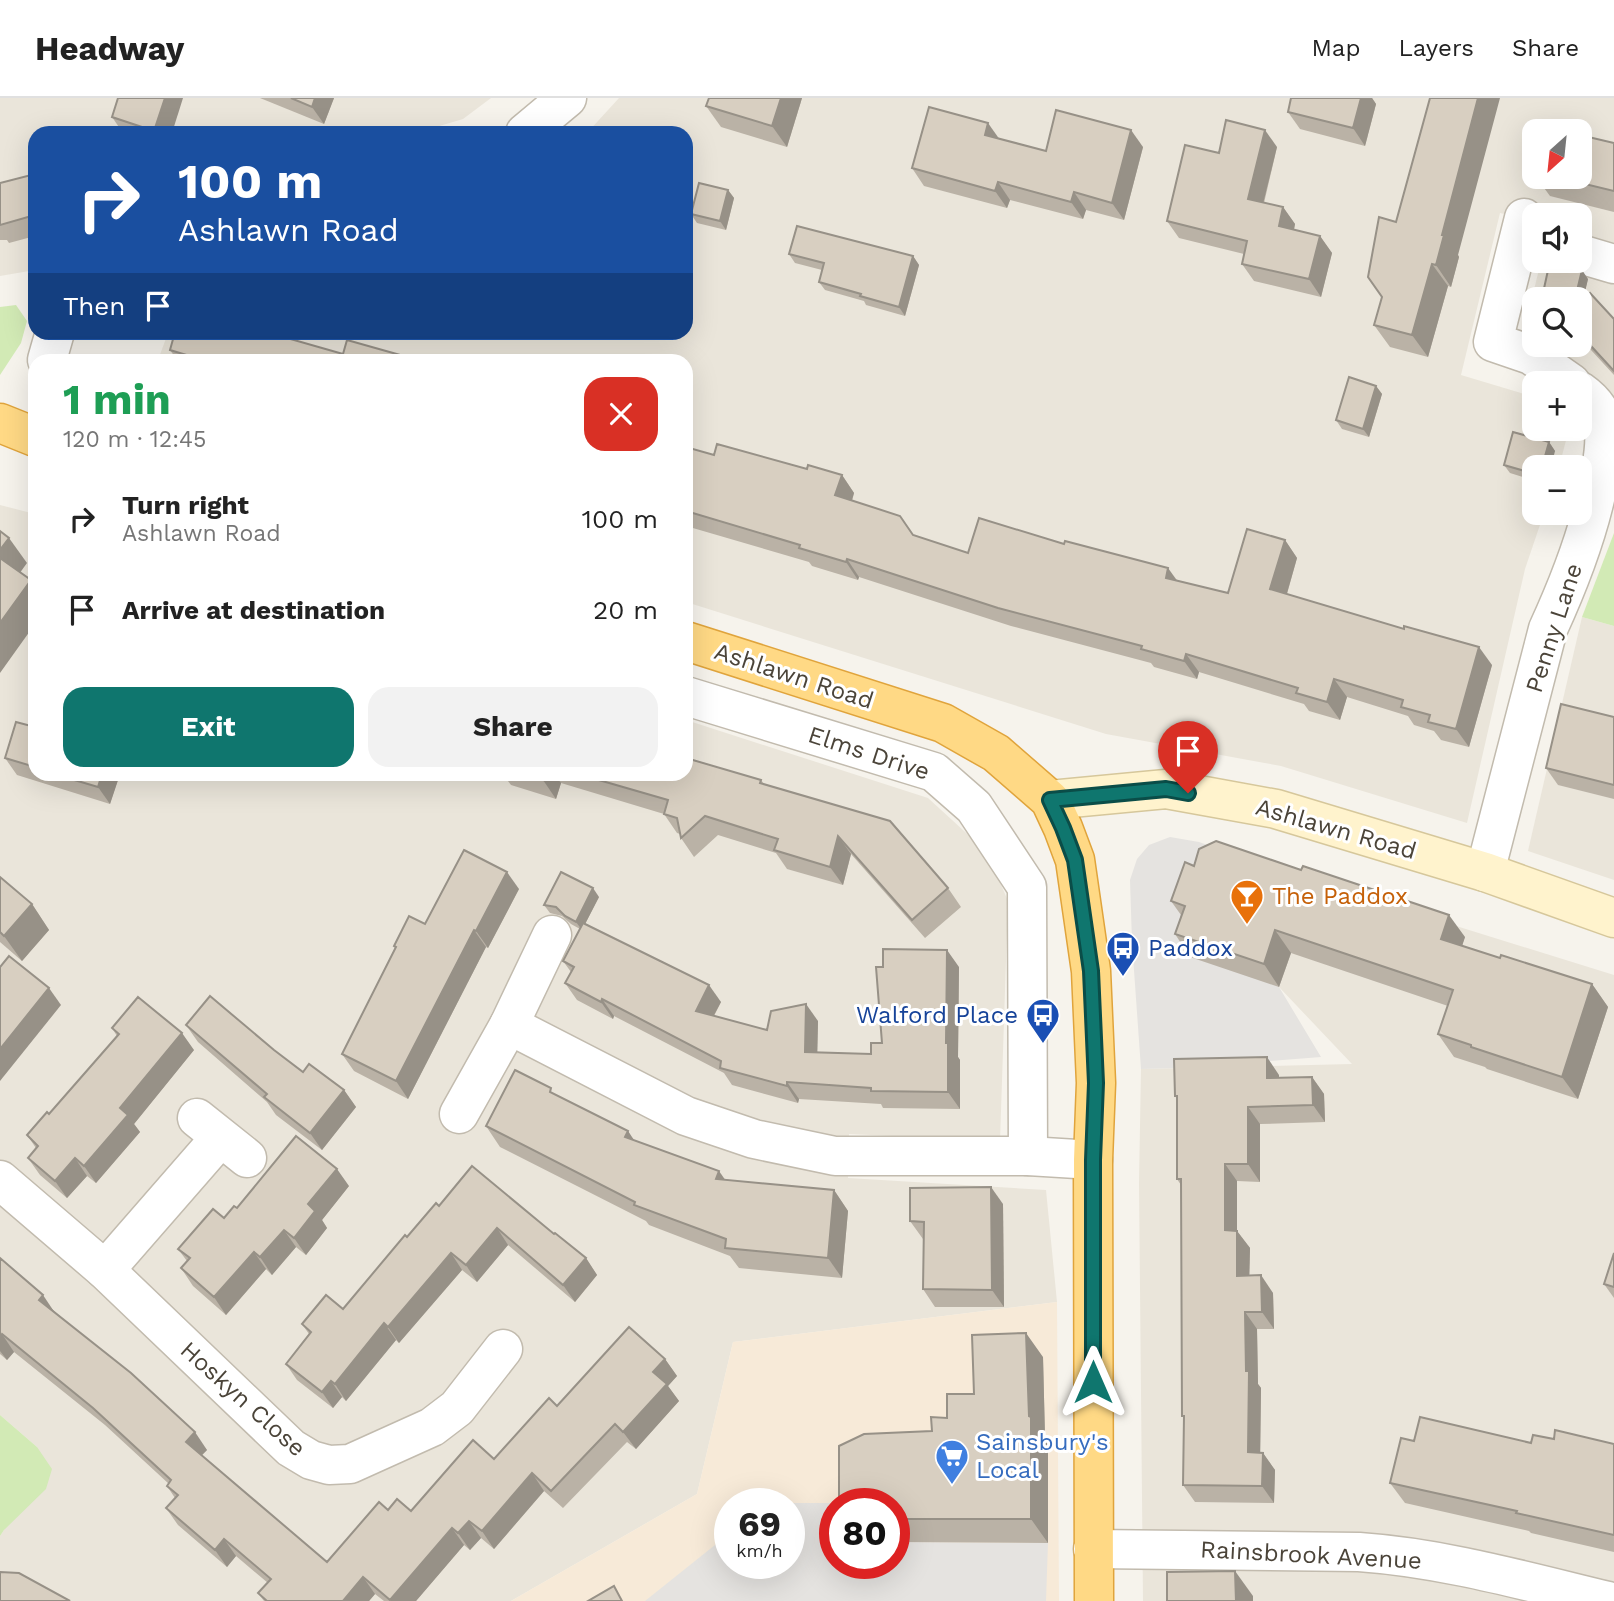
<!DOCTYPE html>
<html lang="en">
<head>
<meta charset="utf-8">
<style>
	:root { --surface:#fff; --page:#f2f2f2; --text:#222; --muted:#767676; --line:#e0e0e0; --accent:#0f766e }
	body { margin:0; font-family:"Work Sans",sans-serif; background:var(--page); color:var(--text); height:100vh; display:flex; flex-direction:column; font-size:26px; white-space:nowrap }
	* { box-sizing:border-box; margin:0 }
	p { font-size:23px; color:var(--muted) }
	.icon { flex:none; width:38px; height:38px; fill:none; stroke:currentColor; stroke-width:2; stroke-linecap:round; stroke-linejoin:round }
	.map { position:relative; flex:1; overflow:hidden }
	.sheet { position:absolute; left:28px; top:256px; width:665px; height:427px; display:flex; flex-direction:column; background:var(--surface); border-radius:21px; box-shadow:0 7px 28px #0002 }
	.sheet>* { flex:none }
	.top-card { position:absolute; left:28px; top:28px; width:665px; height:214px; border-radius:21px; box-shadow:0 7px 28px #0002; background:#1a4fa0; color:#fff; overflow:hidden }
	.needle { width:46px; rotate:207deg }
	.controls { position:absolute; left:1522px; top:21px; display:grid; gap:14px }
	.controls a { display:grid; place-items:center; width:70px; height:70px; border-radius:14px; background:var(--surface); box-shadow:0 7px 28px #0002; font-size:35px }
	.speed { position:absolute; left:714px; top:1390px; display:flex; gap:14px; font-size:35px; font-weight:700; text-align:center }
	.speed>* { display:grid; place-content:center; width:91px; height:91px; border-radius:50%; background:var(--surface); box-shadow:0 7px 28px #0002; line-height:1 }
	.speed small { font-size:18px; font-weight:400 }
	.speed .limit { border:10px solid #d22; background:#fff; color:#111 }
	.pin { position:absolute; display:grid; place-items:center; width:60px; height:60px; color:#fff; margin:-72px -30px; border-radius:50% 50% 50% 0; rotate:-45deg; box-shadow:0 0 7px #0007 }
	.pin .icon { rotate:45deg }
	.me { position:absolute; width:77px; margin:-38px; rotate:0deg; stroke-linejoin:round; filter:drop-shadow(0 0 5px #0008) }
	.turn { display:flex; align-items:center; gap:24px; height:147px; padding:0 35px; font-size:32px }
	.turn .icon { width:91px; height:91px; stroke-width:2.5 }
	.turn b { display:block; font-size:49px; line-height:60px }
	.then { display:flex; align-items:center; height:66px; padding:0 35px; background:#0003; gap:14px; font-size:26px }
	.round { display:grid; place-items:center; flex:none; width:74px; height:74px; border-radius:21px; background:var(--page) }
	.headline { display:flex; align-items:center; justify-content:space-between; height:119px; padding:0 35px }
	h1 { font-size:42px; font-weight:700; line-height:52px; color:#1e9e55 }
	.primary-button { display:flex; gap:14px; margin-top:auto; padding:14px 35px }
	.primary-button a { flex:1; height:80px; border-radius:21px; background:var(--accent); color:#fff; font-size:28px; font-weight:700; line-height:80px; text-align:center }
	.primary-button a+a { background:var(--page); color:var(--text) }
	ul { padding:0; list-style:none }
	li { display:flex; align-items:center; gap:21px; height:91px; padding:0 35px }
	li div { flex:1 }
	li b { display:block; font-size:26px }
	li em { font-style:normal }
	header { display:flex; align-items:center; gap:42px; box-sizing:border-box; height:98px; padding:0 35px; background:var(--surface); border-bottom:2px solid var(--line) }
	header strong { font-size:33px }
	nav { display:flex; gap:38px; margin-inline-start:auto; font-size:24px }
	.map>svg:first-child { display:block }
	.residential { fill:#eae5da; fill-rule:evenodd }
	.commercial { fill:#f7ead8; fill-rule:evenodd }
	.green { fill:#d2eab5 }
	.parking { fill:#e5e3e0 }
	.lines { fill:none; stroke-linecap:round; stroke-linejoin:round }
	.minor-casing { stroke:#c2bbae; stroke-width:41 }
	.tertiary-casing { stroke:#c2bbae; stroke-width:41 }
	.secondary-casing { stroke:#d6c79b; stroke-width:41 }
	.trunk-casing { stroke:#e0a43c; stroke-width:41 }
	.minor { stroke:#fff; stroke-width:38 }
	.tertiary { stroke:#fff; stroke-width:38 }
	.secondary { stroke:#fff3cd; stroke-width:38 }
	.trunk { stroke:#ffd985; stroke-width:38 }
	.wall { fill:#bab2a6 }
	.shaded-wall { fill:#979187 }
	.building { fill:#d8cfc1; stroke:#979187; stroke-width:2 }
	.route-casing { stroke:#0a4d48; stroke-width:18 }
	.route { stroke:#0f766e; stroke-width:12 }
	.labels { text-anchor:middle; dominant-baseline:central; stroke-width:6; stroke-linejoin:round; paint-order:stroke }
	.street-label { font-size:24px; fill:#4b4439; stroke:#fff }
	.food-label { font-size:24px; fill:#c56008; stroke:#fff; text-anchor:start }
	.transit-label { font-size:24px; fill:#164399; stroke:#fff; text-anchor:start }
	.shop-label { font-size:24px; fill:#366cbe; stroke:#fff; text-anchor:start }
</style>
</head>
<body>
<header>
<strong>Headway</strong>
<nav><a>Map</a><a>Layers</a><a>Share</a></nav>
</header>
<div class="map">
<svg width="1614" height="1503" viewBox="0 0 1614 1503">
	<rect width="100%" height="100%" fill="#f6f3ec"/>
	<g class="residential">
		<path d="M 0,0 L 491,0 L 463,21 L 416,35 L 35,35 L 35,172 L 0,178 Z"/>
		<path d="M 619,0 L 1614,0 L 1614,315 L 1540,247 L 1580,247 L 1580,201 L 1535,201 L 1535,243 L 1524,233 L 1541,163 L 1580,163 L 1580,117 L 1535,117 L 1535,123 L 1500,115 L 1461,277 L 1534,299 L 1535,331 L 1569,331 L 1559,369 L 1535,369 L 1535,415 L 1544,415 L 1525,471 L 1467,725 L 1281,668 L 1106,636 L 686,504 L 686,262 L 158,262 L 168,235 L 686,234 L 686,35 L 587,35 ZM 1535,33 L 1580,33 L 1580,79 L 1535,79 Z"/>
		<path d="M 0,407 L 35,416 L 35,676 L 686,676 L 686,622 L 928,700 L 987,754 L 1008,803 L 1000,1043 L 849,1036 L 848,1080 L 1046,1092 L 1057,1204 L 733,1244 L 697,1396 L 511,1503 L 0,1503 L 0,1438 L 4,1432 L 37,1349 L 0,1317 Z"/>
		<path d="M 1582,519 L 1614,528 L 1614,782 L 1528,753 Z"/>
		<path d="M 1315,784 L 1614,877 L 1614,1503 L 1143,1503 L 1139,1085 L 1141,971 L 1352,966 L 1279,889 Z"/>
	</g>
	<path class="commercial" d="M 1057,1204 L 1059,1503 L 511,1503 L 697,1396 L 733,1244 ZM 730,1405 L 789,1405 L 789,1465 L 730,1465 ZM 835,1405 L 894,1405 L 894,1465 L 835,1465 Z"/>
	<g class="green">
		<path d="M 16,207 L 27,223 L 21,245 L 0,277 L 0,209 Z"/>
		<path d="M 1614,435 L 1614,528 L 1582,519 Z"/>
		<path d="M 0,1317 L 37,1349 L 52,1371 L 46,1391 L 4,1432 L 0,1438 Z"/>
	</g>
	<g class="parking">
		<path d="M 1170,739 L 1199,744 L 1235,757 L 1279,889 L 1321,959 L 1181,970 L 1141,971 L 1132,844 L 1130,782 L 1137,761 L 1149,747 Z"/>
		<path d="M 789,1405 L 835,1405 L 835,1465 L 894,1465 L 894,1444 L 1048,1445 L 1046,1503 L 645,1503 L 730,1435 L 730,1465 L 789,1465 Z"/>
	</g>
	<g class="lines">
		<defs>
			<g id="minor">
				<path d="M 1524,120 L 1493,244 L 1531,257 L 1571,285"/>
				<path d="M 1580,156 L 1614,166"/>
				<path d="M 686,598 L 934,674 L 974,709 L 1027,789 L 1028,1058"/>
				<path d="M 1485,774 L 1548,531 C 1571,481 1592,427 1601,371 C 1604,355 1606,339 1603,323 C 1600,310 1590,300 1580,293"/>
				<path d="M 509,927 L 686,1018 L 754,1041 L 835,1058 L 1028,1058 L 1093,1062"/>
				<path d="M 459,1016 L 509,927 L 552,837"/>
				<path d="M 197,1020 L 247,1060"/>
				<path d="M 0,1082 L 105,1172 L 291,1350 L 311,1362 L 329,1367 L 350,1366 L 432,1329 L 457,1310 L 503,1251"/>
				<path d="M 105,1172 L 220,1040"/>
				<path d="M 1093,1451 L 1359,1454 C 1444,1460 1525,1483 1608,1503"/>
			</g>
			<g id="tertiary">
				<path d="M 525,35 L 567,0"/>
				<path d="M 47,262 L 55,234"/>
			</g>
			<path id="secondary" d="M 1050,702 L 1166,691 L 1276,711 L 1485,774 L 1614,820"/>
			<g id="trunk">
				<path d="M 0,325 L 35,339"/>
				<path d="M 686,543 L 943,625 L 996,655 L 1050,702 L 1063,730 L 1075,762 L 1091,873 L 1096,985 L 1093,1062 L 1094,1503"/>
			</g>
		</defs>
		<use href="#minor" class="minor-casing"/>
		<use href="#tertiary" class="tertiary-casing"/>
		<use href="#secondary" class="secondary-casing"/>
		<use href="#trunk" class="trunk-casing"/>
		<use href="#minor" class="minor"/>
		<use href="#tertiary" class="tertiary"/>
		<use href="#secondary" class="secondary"/>
		<use href="#trunk" class="trunk"/>
	</g>
	<g class="wall">
		<path d="M 260,0 L 334,0 L 324,26 Z"/>
		<path d="M 802,0 L 787,49 L 721,29 L 706,8 Z"/>
		<path d="M 1291,0 L 1372,0 L 1376,6 L 1365,48 L 1300,31 L 1288,14 Z"/>
		<path d="M 112,19 L 172,35 L 123,35 Z"/>
		<path d="M 999,41 L 1046,53 L 1143,49 L 1124,122 L 1086,112 L 1083,121 L 1010,102 L 1007,110 L 924,88 L 912,70 Z"/>
		<path d="M 1614,45 L 1614,114 L 1550,98 L 1536,79 L 1580,79 Z"/>
		<path d="M 1277,49 L 1264,105 L 1283,109 L 1295,126 L 1294,132 L 1320,138 L 1332,155 L 1321,199 L 1254,183 L 1242,166 L 1244,156 L 1179,140 L 1167,123 L 1219,55 Z"/>
		<path d="M 35,76 L 35,138 L 9,145 L 7,142 L 0,142 L 0,85 Z"/>
		<path d="M 728,92 L 734,100 L 726,132 L 697,125 L 691,116 Z"/>
		<path d="M 789,156 L 913,158 L 919,167 L 905,218 L 866,207 L 864,203 L 825,192 L 819,184 L 822,172 L 795,165 Z"/>
		<path d="M 1458,157 L 1459,159 L 1451,189 L 1448,188 L 1428,259 L 1390,249 L 1374,227 L 1382,199 L 1368,179 Z"/>
		<path d="M 1588,181 L 1583,201 L 1614,221 L 1614,277 L 1580,240 L 1580,201 L 1547,201 L 1543,195 Z"/>
		<path d="M 170,252 L 343,256 L 418,262 L 177,262 Z"/>
		<path d="M 1376,288 L 1382,296 L 1369,339 L 1342,331 L 1336,322 Z"/>
		<path d="M 1549,344 L 1555,353 L 1535,369 L 1535,383 L 1510,375 L 1504,367 Z"/>
		<path d="M 686,349 L 714,357 L 842,377 L 854,395 L 852,403 L 913,437 L 968,455 L 1176,482 L 1228,495 L 1285,442 L 1297,460 L 1287,496 L 1492,567 L 1469,649 L 1441,642 L 1434,633 L 1414,627 L 1408,618 L 1347,599 L 1340,622 L 1309,613 L 1304,606 L 1199,574 L 1197,581 L 1154,569 L 1151,565 L 1011,528 L 859,479 L 858,482 L 812,468 L 809,464 L 686,428 Z"/>
		<path d="M 1614,619 L 1614,701 L 1558,687 L 1546,670 Z"/>
		<path d="M 35,629 L 35,676 L 120,676 L 110,706 L 17,677 L 5,660 Z"/>
		<path d="M 503,676 L 686,676 L 761,682 L 764,686 L 948,790 L 961,809 L 925,840 L 851,756 L 843,787 L 787,771 L 776,755 L 718,737 L 694,759 L 681,740 L 680,736 L 677,735 L 664,716 L 561,685 L 556,701 L 511,687 Z"/>
		<path d="M 1194,768 L 1465,839 L 1462,848 L 1500,860 L 1592,886 L 1608,909 L 1578,1001 L 1487,971 L 1485,969 L 1454,959 L 1438,936 L 1448,908 L 1291,855 L 1279,889 L 1190,859 L 1175,836 L 1181,817 L 1171,803 Z"/>
		<path d="M 0,779 L 32,806 L 49,832 L 22,863 L 0,844 Z"/>
		<path d="M 519,791 L 488,850 L 486,849 L 408,1001 L 354,973 L 342,956 L 395,850 L 394,848 L 425,826 Z"/>
		<path d="M 599,799 L 585,826 L 721,904 L 714,918 L 767,932 L 818,923 L 817,954 L 871,956 L 959,869 L 958,959 L 960,962 L 960,1011 L 883,1010 L 881,1006 L 799,1001 L 798,1005 L 732,987 L 724,975 L 614,918 L 613,921 L 577,902 L 565,885 L 571,874 L 563,863 L 580,831 L 571,826 L 562,818 L 550,815 L 544,807 Z"/>
		<path d="M 186,927 L 274,952 L 303,974 L 344,992 L 356,1009 L 322,1052 L 276,1017 L 267,1004 L 198,944 Z"/>
		<path d="M 112,930 L 194,952 L 134,1026 L 140,1034 L 96,1085 L 87,1078 L 67,1100 L 40,1077 L 28,1060 L 36,1050 L 27,1037 L 49,1016 L 117,938 Z"/>
		<path d="M 1279,977 L 1279,980 L 1312,979 L 1324,996 L 1325,1024 L 1260,1026 L 1260,1084 L 1237,1083 L 1237,1133 L 1250,1150 L 1249,1178 L 1273,1195 L 1274,1231 L 1257,1231 L 1258,1286 L 1261,1290 L 1260,1355 L 1263,1355 L 1275,1372 L 1274,1405 L 1195,1404 L 1183,1387 L 1184,1320 L 1182,1318 L 1181,1087 L 1177,1081 L 1177,1001 L 1175,998 Z"/>
		<path d="M 556,997 L 628,1033 L 633,1042 L 725,1082 L 834,1092 L 848,1113 L 842,1180 L 739,1170 L 730,1158 L 649,1127 L 646,1123 L 500,1049 L 486,1028 Z"/>
		<path d="M 349,1088 L 322,1122 L 327,1130 L 306,1157 L 296,1149 L 272,1177 L 266,1171 L 226,1217 L 193,1188 L 181,1170 L 187,1163 L 178,1151 L 237,1110 Z"/>
		<path d="M 1003,1106 L 1004,1209 L 935,1209 L 923,1191 L 923,1141 L 910,1123 Z"/>
		<path d="M 439,1108 L 554,1136 L 586,1160 L 597,1177 L 575,1204 L 508,1147 L 477,1184 L 462,1172 L 399,1245 L 396,1242 L 346,1303 L 342,1299 L 333,1310 L 297,1282 L 286,1266 L 309,1236 L 302,1226 L 343,1211 L 407,1139 Z"/>
		<path d="M 1614,1155 L 1614,1200 L 1604,1186 Z"/>
		<path d="M 0,1160 L 54,1213 L 207,1352 L 202,1357 L 327,1464 L 388,1412 L 411,1413 L 494,1361 L 557,1308 L 665,1261 L 677,1278 L 668,1288 L 679,1303 L 636,1351 L 627,1344 L 563,1410 L 544,1393 L 494,1451 L 481,1440 L 470,1452 L 464,1447 L 416,1503 L 384,1503 L 375,1496 L 369,1503 L 264,1503 L 258,1495 L 268,1485 L 236,1458 L 227,1469 L 178,1427 L 166,1410 L 175,1400 L 167,1388 L 169,1386 L 105,1327 L 14,1254 L 7,1262 L 0,1256 Z"/>
		<path d="M 1043,1259 L 1045,1339 L 1048,1342 L 1048,1445 L 894,1444 L 894,1405 L 932,1333 L 974,1296 Z"/>
		<path d="M 1554,1341 L 1614,1346 L 1614,1454 L 1531,1435 L 1529,1433 L 1405,1405 L 1390,1385 L 1414,1343 L 1531,1345 Z"/>
	</g>
	<g class="shaded-wall">
		<path d="M 165,0 L 183,0 L 172,35 L 156,35 L 154,33 Z"/>
		<path d="M 315,0 L 334,0 L 324,26 L 312,9 Z"/>
		<path d="M 781,0 L 802,0 L 787,49 L 772,28 Z"/>
		<path d="M 1361,0 L 1372,0 L 1376,6 L 1365,48 L 1353,30 Z"/>
		<path d="M 1478,0 L 1500,0 L 1458,157 L 1459,159 L 1451,189 L 1436,167 L 1442,137 Z"/>
		<path d="M 988,25 L 1000,42 L 985,37 Z"/>
		<path d="M 1131,32 L 1143,49 L 1124,122 L 1112,105 Z"/>
		<path d="M 1265,32 L 1277,49 L 1260,118 L 1248,101 Z"/>
		<path d="M 998,84 L 1010,102 L 1007,110 L 995,93 Z"/>
		<path d="M 728,92 L 734,100 L 726,132 L 720,123 Z"/>
		<path d="M 1074,94 L 1086,112 L 1083,121 L 1071,104 Z"/>
		<path d="M 1283,109 L 1295,126 L 1291,145 L 1279,128 Z"/>
		<path d="M 1320,138 L 1332,155 L 1321,199 L 1309,181 Z"/>
		<path d="M 913,158 L 919,167 L 905,218 L 899,209 Z"/>
		<path d="M 1432,166 L 1448,188 L 1428,259 L 1412,237 Z"/>
		<path d="M 1582,172 L 1588,181 L 1581,211 L 1580,201 L 1575,201 Z"/>
		<path d="M 1376,288 L 1382,296 L 1369,339 L 1363,331 Z"/>
		<path d="M 1549,344 L 1555,353 L 1551,369 L 1542,369 Z"/>
		<path d="M 842,377 L 854,395 L 848,415 L 835,397 Z"/>
		<path d="M 9,440 L 27,465 L 14,483 L 0,462 L 0,452 Z"/>
		<path d="M 1285,442 L 1297,460 L 1283,509 L 1270,491 Z"/>
		<path d="M 847,461 L 859,479 L 858,482 L 846,464 Z"/>
		<path d="M 1168,470 L 1181,488 L 1166,480 Z"/>
		<path d="M 31,482 L 35,488 L 35,526 L 0,575 L 0,525 Z"/>
		<path d="M 1479,549 L 1492,567 L 1469,649 L 1456,631 Z"/>
		<path d="M 1186,556 L 1199,574 L 1197,581 L 1184,563 Z"/>
		<path d="M 1334,581 L 1347,599 L 1340,622 L 1327,604 Z"/>
		<path d="M 102,676 L 120,676 L 110,706 L 98,689 Z"/>
		<path d="M 545,676 L 554,676 L 561,685 L 556,701 L 543,682 Z"/>
		<path d="M 838,738 L 851,756 L 843,787 L 830,769 Z"/>
		<path d="M 507,774 L 519,791 L 488,850 L 476,833 Z"/>
		<path d="M 593,790 L 599,799 L 582,832 L 576,824 Z"/>
		<path d="M 32,806 L 49,832 L 22,863 L 4,838 Z"/>
		<path d="M 1449,817 L 1465,839 L 1457,863 L 1441,841 Z"/>
		<path d="M 474,832 L 486,849 L 408,1001 L 396,983 Z"/>
		<path d="M 1275,832 L 1291,855 L 1279,889 L 1264,866 Z"/>
		<path d="M 947,852 L 959,869 L 958,959 L 960,962 L 960,1011 L 948,994 L 946,945 Z"/>
		<path d="M 1592,886 L 1608,909 L 1578,1001 L 1562,979 Z"/>
		<path d="M 709,887 L 721,904 L 707,930 L 696,913 Z"/>
		<path d="M 49,890 L 61,907 L 0,983 L 0,951 Z"/>
		<path d="M 602,901 L 614,918 L 613,921 L 601,904 Z"/>
		<path d="M 806,906 L 818,923 L 817,971 L 805,954 Z"/>
		<path d="M 182,935 L 194,952 L 134,1026 L 140,1034 L 96,1085 L 84,1068 L 120,1010 Z"/>
		<path d="M 1267,959 L 1279,977 L 1279,997 L 1267,980 Z"/>
		<path d="M 1312,979 L 1324,996 L 1325,1024 L 1313,1007 Z"/>
		<path d="M 787,984 L 799,1001 L 798,1005 L 787,988 Z"/>
		<path d="M 344,992 L 356,1009 L 322,1052 L 310,1035 Z"/>
		<path d="M 1248,1009 L 1260,1026 L 1260,1084 L 1248,1066 Z"/>
		<path d="M 628,1033 L 642,1054 L 625,1039 Z"/>
		<path d="M 75,1060 L 87,1078 L 67,1100 L 55,1083 Z"/>
		<path d="M 1225,1066 L 1237,1083 L 1237,1150 L 1225,1132 Z"/>
		<path d="M 337,1071 L 349,1088 L 322,1122 L 327,1130 L 306,1157 L 294,1140 L 308,1106 Z"/>
		<path d="M 719,1073 L 733,1093 L 716,1081 Z"/>
		<path d="M 991,1089 L 1003,1106 L 1004,1209 L 992,1192 Z"/>
		<path d="M 834,1092 L 848,1113 L 842,1180 L 828,1160 Z"/>
		<path d="M 497,1130 L 508,1147 L 477,1184 L 466,1167 Z"/>
		<path d="M 284,1132 L 296,1149 L 272,1177 L 260,1159 Z"/>
		<path d="M 1237,1133 L 1250,1150 L 1249,1195 L 1237,1178 Z"/>
		<path d="M 254,1154 L 266,1171 L 226,1217 L 214,1199 Z"/>
		<path d="M 451,1155 L 462,1172 L 399,1245 L 388,1229 Z"/>
		<path d="M 586,1160 L 597,1177 L 575,1204 L 563,1187 Z"/>
		<path d="M 1261,1177 L 1273,1195 L 1274,1231 L 1262,1214 Z"/>
		<path d="M 43,1197 L 55,1215 L 39,1202 Z"/>
		<path d="M 1245,1214 L 1257,1231 L 1258,1286 L 1261,1290 L 1260,1372 L 1248,1354 Z"/>
		<path d="M 384,1225 L 396,1242 L 346,1303 L 335,1286 Z"/>
		<path d="M 1026,1235 L 1043,1259 L 1045,1339 L 1048,1342 L 1048,1445 L 1031,1421 Z"/>
		<path d="M 2,1236 L 14,1254 L 7,1262 L 0,1253 L 0,1239 Z"/>
		<path d="M 665,1261 L 677,1278 L 668,1288 L 679,1303 L 636,1351 L 623,1334 L 653,1274 Z"/>
		<path d="M 331,1283 L 342,1299 L 333,1310 L 322,1294 Z"/>
		<path d="M 195,1334 L 207,1352 L 198,1361 L 186,1344 Z"/>
		<path d="M 1263,1355 L 1275,1372 L 1274,1405 L 1262,1388 Z"/>
		<path d="M 532,1375 L 544,1393 L 494,1451 L 482,1433 Z"/>
		<path d="M 469,1423 L 481,1440 L 470,1452 L 458,1435 Z"/>
		<path d="M 452,1430 L 464,1447 L 416,1503 L 391,1503 L 390,1502 Z"/>
		<path d="M 224,1441 L 236,1458 L 227,1469 L 215,1452 Z"/>
		<path d="M 1235,1473 L 1253,1498 L 1253,1503 L 1236,1503 Z"/>
		<path d="M 363,1479 L 375,1496 L 369,1503 L 343,1503 Z"/>
	</g>
	<g class="building">
		<path d="M 118,0 L 165,0 L 154,33 L 112,19 Z"/>
		<path d="M 291,0 L 315,0 L 312,9 Z"/>
		<path d="M 709,0 L 781,0 L 772,28 L 706,8 Z"/>
		<path d="M 1291,0 L 1361,0 L 1353,30 L 1288,14 Z"/>
		<path d="M 1430,0 L 1478,0 L 1442,137 L 1444,137 L 1436,167 L 1432,166 L 1412,237 L 1374,227 L 1382,199 L 1368,179 L 1379,119 L 1396,124 Z"/>
		<path d="M 929,9 L 988,25 L 985,37 L 1046,53 L 1056,12 L 1131,32 L 1112,105 L 1074,94 L 1071,104 L 998,84 L 995,93 L 912,70 Z"/>
		<path d="M 1226,22 L 1265,32 L 1248,101 L 1283,109 L 1279,128 L 1320,138 L 1309,181 L 1242,166 L 1247,143 L 1167,123 L 1185,47 L 1219,55 Z"/>
		<path d="M 1543,27 L 1566,33 L 1542,33 Z"/>
		<path d="M 1580,37 L 1614,45 L 1614,93 L 1556,79 L 1580,79 Z"/>
		<path d="M 1535,62 L 1535,74 L 1532,73 Z"/>
		<path d="M 35,76 L 35,117 L 0,127 L 0,85 Z"/>
		<path d="M 699,85 L 728,92 L 720,123 L 691,116 Z"/>
		<path d="M 797,128 L 913,158 L 899,209 L 860,198 L 861,196 L 819,184 L 824,165 L 789,156 Z"/>
		<path d="M 1550,163 L 1559,163 L 1568,168 L 1582,172 L 1575,201 L 1543,195 Z"/>
		<path d="M 1590,195 L 1614,221 L 1614,273 L 1580,236 L 1580,204 Z"/>
		<path d="M 175,234 L 266,234 L 343,256 L 347,242 L 418,262 L 203,262 L 170,252 Z"/>
		<path d="M 1349,279 L 1376,288 L 1363,331 L 1336,322 Z"/>
		<path d="M 1513,334 L 1549,344 L 1542,369 L 1535,369 L 1535,376 L 1504,367 Z"/>
		<path d="M 717,346 L 807,371 L 808,367 L 842,377 L 835,397 L 900,418 L 913,437 L 968,455 L 979,420 L 1064,446 L 1065,443 L 1168,470 L 1166,480 L 1228,495 L 1247,431 L 1285,442 L 1270,491 L 1404,531 L 1404,528 L 1479,549 L 1456,631 L 1428,624 L 1430,617 L 1401,609 L 1403,602 L 1334,581 L 1327,604 L 1296,595 L 1298,590 L 1186,556 L 1184,563 L 1141,551 L 1142,548 L 998,510 L 847,461 L 846,464 L 799,450 L 800,447 L 686,413 L 686,349 L 714,357 Z"/>
		<path d="M 0,433 L 9,440 L 0,452 Z"/>
		<path d="M 0,460 L 31,482 L 0,525 Z"/>
		<path d="M 1561,606 L 1614,619 L 1614,687 L 1546,670 Z"/>
		<path d="M 16,624 L 35,629 L 35,669 L 5,660 Z"/>
		<path d="M 686,660 L 761,682 L 760,685 L 890,723 L 948,790 L 912,822 L 838,738 L 830,769 L 774,752 L 778,741 L 705,718 L 681,740 L 677,720 L 664,716 L 668,702 L 578,676 L 686,676 Z"/>
		<path d="M 54,676 L 102,676 L 98,689 Z"/>
		<path d="M 522,676 L 545,676 L 543,682 Z"/>
		<path d="M 1216,743 L 1301,772 L 1303,768 L 1449,817 L 1441,841 L 1500,860 L 1501,857 L 1592,886 L 1562,979 L 1471,949 L 1471,947 L 1438,936 L 1453,892 L 1275,832 L 1264,866 L 1175,836 L 1185,808 L 1171,803 L 1185,764 L 1194,768 L 1199,751 Z"/>
		<path d="M 464,752 L 507,774 L 476,833 L 474,832 L 396,983 L 342,956 L 396,849 L 394,848 L 409,818 L 425,826 Z"/>
		<path d="M 561,774 L 593,790 L 576,824 L 565,818 L 556,809 L 544,807 Z"/>
		<path d="M 0,779 L 32,806 L 4,838 L 0,834 Z"/>
		<path d="M 583,825 L 709,887 L 696,913 L 767,932 L 771,913 L 806,906 L 805,954 L 871,956 L 871,945 L 882,945 L 876,869 L 883,869 L 883,851 L 947,852 L 946,945 L 948,945 L 948,994 L 871,993 L 871,990 L 787,984 L 787,988 L 720,970 L 721,963 L 602,901 L 601,904 L 565,885 L 574,869 L 563,863 Z"/>
		<path d="M 9,858 L 49,890 L 0,951 L 0,869 Z"/>
		<path d="M 210,898 L 274,952 L 303,974 L 309,966 L 344,992 L 310,1035 L 264,999 L 267,996 L 186,927 Z"/>
		<path d="M 138,899 L 182,935 L 120,1010 L 128,1017 L 84,1068 L 75,1060 L 55,1083 L 28,1060 L 38,1048 L 27,1037 L 47,1014 L 49,1016 L 119,936 L 112,930 Z"/>
		<path d="M 1267,959 L 1267,980 L 1312,979 L 1313,1007 L 1248,1009 L 1248,1066 L 1225,1066 L 1225,1132 L 1237,1133 L 1237,1178 L 1261,1177 L 1262,1214 L 1245,1214 L 1246,1273 L 1249,1273 L 1248,1354 L 1263,1355 L 1262,1388 L 1183,1387 L 1184,1318 L 1182,1318 L 1181,1081 L 1177,1081 L 1177,998 L 1175,998 L 1174,961 Z"/>
		<path d="M 515,972 L 551,990 L 550,994 L 628,1033 L 625,1039 L 719,1073 L 716,1081 L 834,1092 L 828,1160 L 725,1150 L 726,1141 L 634,1107 L 635,1104 L 486,1028 Z"/>
		<path d="M 296,1038 L 337,1071 L 308,1106 L 315,1113 L 294,1140 L 284,1132 L 260,1159 L 254,1154 L 214,1199 L 181,1170 L 190,1160 L 178,1151 L 213,1111 L 224,1120 L 234,1108 L 237,1110 Z"/>
		<path d="M 472,1068 L 554,1136 L 555,1135 L 586,1160 L 563,1187 L 497,1130 L 466,1167 L 451,1155 L 388,1229 L 384,1225 L 335,1286 L 331,1283 L 322,1294 L 286,1266 L 311,1234 L 302,1226 L 326,1197 L 343,1211 L 405,1137 L 407,1139 L 436,1105 L 439,1108 Z"/>
		<path d="M 991,1089 L 992,1192 L 923,1191 L 924,1124 L 910,1123 L 910,1090 Z"/>
		<path d="M 1614,1155 L 1614,1189 L 1604,1186 Z"/>
		<path d="M 0,1160 L 43,1197 L 39,1202 L 131,1275 L 195,1334 L 186,1344 L 327,1464 L 379,1404 L 388,1412 L 397,1401 L 411,1413 L 473,1342 L 494,1361 L 549,1300 L 557,1308 L 629,1229 L 665,1261 L 653,1274 L 667,1286 L 623,1334 L 615,1326 L 551,1393 L 532,1375 L 482,1433 L 469,1423 L 458,1435 L 452,1430 L 390,1502 L 363,1479 L 343,1503 L 267,1503 L 258,1495 L 271,1481 L 224,1441 L 215,1452 L 166,1410 L 178,1397 L 167,1388 L 171,1382 L 93,1310 L 2,1236 L 0,1239 Z"/>
		<path d="M 1026,1235 L 1029,1318 L 1031,1319 L 1031,1421 L 894,1421 L 894,1405 L 839,1405 L 839,1348 L 864,1336 L 932,1333 L 931,1319 L 947,1320 L 947,1296 L 974,1296 L 972,1237 Z"/>
		<path d="M 1420,1319 L 1531,1345 L 1533,1337 L 1554,1341 L 1555,1332 L 1614,1346 L 1614,1437 L 1516,1415 L 1517,1413 L 1390,1385 L 1401,1340 L 1414,1343 Z"/>
		<path d="M 1235,1473 L 1236,1503 L 1167,1503 L 1167,1474 Z"/>
		<path d="M 0,1474 L 19,1475 L 70,1503 L 0,1503 Z"/>
		<path d="M 614,1488 L 622,1503 L 588,1503 Z"/>
	</g>
	<g class="lines">
		<defs>
			<path id="route" d="M 1093,1284 L 1093,1062 L 1096,985 L 1091,873 L 1075,762 L 1063,730 L 1050,702 L 1166,691 L 1188,695"/>
		</defs>
		<use href="#route" class="route-casing"/>
		<use href="#route" class="route"/>
	</g>
	<defs>
		<symbol id="bar-pin" viewBox="-11 -11 22 30"><path d="M0 17L-7.5 6A9.5 9.5 0 1 1 7.5 6Z" fill="#e8710a" stroke="#fff"/><path d="M-6-5H6L.8 .8V4.5H3.5V6h-7V4.5H-.8V.8Z" fill="#fff"/></symbol>
		<symbol id="bus-pin" viewBox="-11 -11 22 30"><path d="M0 17L-7.5 6A9.5 9.5 0 1 1 7.5 6Z" fill="#1a4fb4" stroke="#fff"/><path d="M-5-6H5V4H4V6H2V4H-2V6H-4V4H-5ZM-3.5-4V0h7V-4ZM-3.5 1.2v1.5H-2V1.2ZM2 1.2v1.5H3.5V1.2Z" fill="#fff"/></symbol>
		<symbol id="supermarket-pin" viewBox="-11 -11 22 30"><path d="M0 17L-7.5 6A9.5 9.5 0 1 1 7.5 6Z" fill="#3f7fe0" stroke="#fff"/><path d="M-6-5.5h2.5l.6 2H6L4.5 2H-2.5L-4.4-4H-6ZM-1.5 3.2a1.3 1.3 0 1 0 .1 0ZM3 3.2a1.3 1.3 0 1 0 .1 0Z" fill="#fff"/></symbol>
	</defs>
	<g fill-rule="evenodd">
		<use href="#bar-pin" x="1228" y="779" width="38" height="52"/>
		<use href="#bus-pin" x="1104" y="831" width="38" height="52"/>
		<use href="#bus-pin" x="1024" y="898" width="38" height="52"/>
		<use href="#supermarket-pin" x="933" y="1339" width="38" height="52"/>
	</g>
	<g class="labels">
		<g class="street-label">
			<text transform="translate(1554 530) rotate(-72)">Penny Lane</text>
			<text transform="translate(794 578) rotate(18)">Ashlawn Road</text>
			<text transform="translate(869 655) rotate(18)">Elms Drive</text>
			<text transform="translate(1336 731) rotate(16)">Ashlawn Road</text>
			<text transform="translate(243 1301) rotate(42)">Hoskyn Close</text>
			<text transform="translate(1311 1457) rotate(3)">Rainsbrook Avenue</text>
		</g>
		<g class="food-label">
			<text x="1272" y="798">The Paddox</text>
		</g>
		<g class="transit-label">
			<text x="1148" y="850">Paddox</text>
			<text x="1018" y="917" text-anchor="end">Walford Place</text>
		</g>
		<g class="shop-label">
			<text x="976" y="1344">Sainsbury's<tspan x="976" dy="28">Local</tspan></text>
		</g>
	</g>
</svg>
<div class="controls">
<a><svg class="needle" viewBox="-14 -14 28 28"><path d="M0-13l5 13h-10z" fill="#e53935"/><path d="M0 13l5-13h-10z" fill="#767676"/></svg></a>
<a><svg class="icon" aria-label="sound" viewBox="0 0 24 24"><path d="M4 9h4l5-4v14l-5-4H4zM17 9q2 3 0 6"/></svg></a>
<a><svg class="icon" aria-label="search" viewBox="0 0 24 24"><circle cx="10" cy="10" r="6"/><path d="M15 15l6 6"/></svg></a>
<a>+</a>
<a>−</a>
</div>
<div class="speed"><div>69<small>km/h</small></div><div class="limit">80</div></div>
<div class="pin" style="left:1188px;top:695px;background:#d93025"><svg class="icon" aria-label="arrive" viewBox="0 0 24 24"><path d="M6 21V4h12l-3 4 3 4H6"/></svg></div>
<svg class="me" style="left:1093px;top:1284px" viewBox="-20 -20 40 40"><path d="M0-17L14 15 0 8-14 15z" fill="#0f766e" stroke="#fff" stroke-width="4"/></svg>
<div class="top-card">
<div class="turn"><svg class="icon" aria-label="right" viewBox="0 0 24 24"><path d="M7 20v-9h11M14 6l5 5-5 5"/></svg><div><b>100 m</b>Ashlawn Road</div></div>
<div class="then">Then<svg class="icon" aria-label="arrive" viewBox="0 0 24 24"><path d="M6 21V4h12l-3 4 3 4H6"/></svg></div>
</div>
<section class="sheet">
<div class="headline"><div><h1>1 min</h1><p>120 m · 12:45</p></div><a class="round" style="background:#d93025;color:#fff"><svg class="icon" aria-label="close" viewBox="0 0 24 24"><path d="M6 6l12 12M18 6L6 18"/></svg></a></div>
<ul>
<li><svg class="icon" aria-label="right" viewBox="0 0 24 24"><path d="M7 20v-9h11M14 6l5 5-5 5"/></svg><div><b>Turn right</b><p>Ashlawn Road</p></div><em>100 m</em></li>
<li><svg class="icon" aria-label="arrive" viewBox="0 0 24 24"><path d="M6 21V4h12l-3 4 3 4H6"/></svg><div><b>Arrive at destination</b></div><em>20 m</em></li>
</ul>
<div class="primary-button"><a>Exit</a><a>Share</a></div>
</section>
</div>
</body>
</html>
